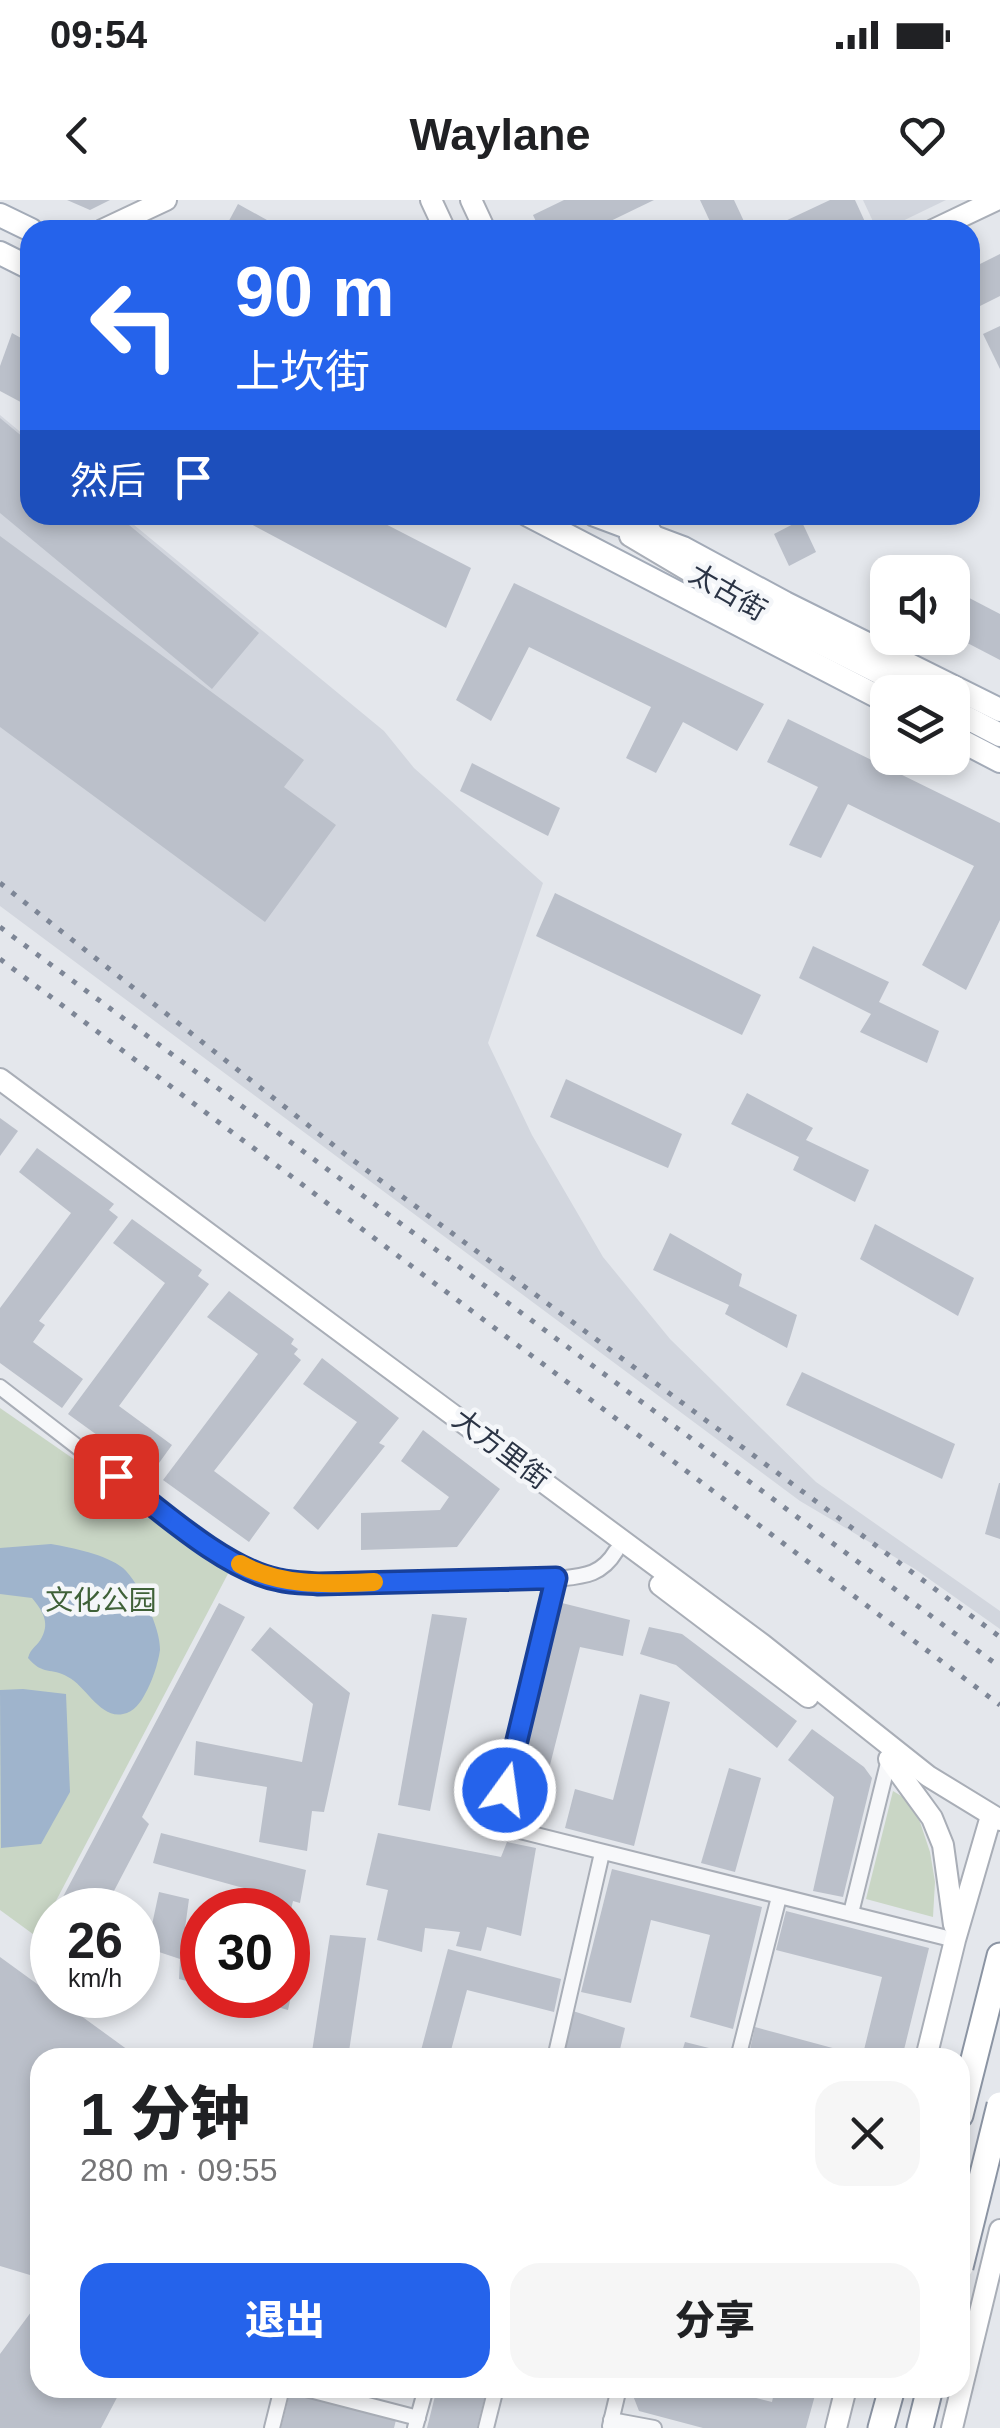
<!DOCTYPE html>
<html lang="zh">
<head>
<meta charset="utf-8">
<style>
	:root { --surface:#fff; --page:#f6f6f6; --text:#202124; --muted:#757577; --accent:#2563eb }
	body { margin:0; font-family:Arial,"Noto Sans SC",sans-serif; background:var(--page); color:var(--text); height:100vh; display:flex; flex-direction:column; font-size:38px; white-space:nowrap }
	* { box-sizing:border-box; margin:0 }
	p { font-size:32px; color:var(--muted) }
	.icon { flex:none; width:55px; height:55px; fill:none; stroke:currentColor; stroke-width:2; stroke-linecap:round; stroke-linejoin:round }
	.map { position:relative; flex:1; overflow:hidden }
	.drawer { position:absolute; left:30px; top:1848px; width:940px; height:350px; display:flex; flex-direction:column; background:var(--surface); border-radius:30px; box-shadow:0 5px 15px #0003 }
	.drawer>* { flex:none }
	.banner { position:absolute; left:20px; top:20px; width:960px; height:305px; border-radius:30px; box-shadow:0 5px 15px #0003; background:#2563eb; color:#fff; overflow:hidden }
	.controls { position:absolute; left:870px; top:355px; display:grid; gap:20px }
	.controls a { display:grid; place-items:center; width:100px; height:100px; border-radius:20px; background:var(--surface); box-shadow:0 5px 15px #0003; font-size:50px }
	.speed { position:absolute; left:30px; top:1688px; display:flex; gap:20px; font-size:50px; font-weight:700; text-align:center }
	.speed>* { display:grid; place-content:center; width:130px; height:130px; border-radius:50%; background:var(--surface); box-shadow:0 5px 15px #0003; line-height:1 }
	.speed small { font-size:25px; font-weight:400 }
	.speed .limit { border:15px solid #d22; background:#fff; color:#111 }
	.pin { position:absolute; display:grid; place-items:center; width:85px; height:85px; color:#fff; margin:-42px; border-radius:20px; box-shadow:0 5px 15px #0006 }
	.me { position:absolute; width:110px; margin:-55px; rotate:14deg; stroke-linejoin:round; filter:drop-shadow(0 0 8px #0008) }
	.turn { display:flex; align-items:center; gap:35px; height:210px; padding:0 50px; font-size:45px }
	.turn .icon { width:130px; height:130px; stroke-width:2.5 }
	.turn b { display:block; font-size:70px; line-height:85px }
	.then { display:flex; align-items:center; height:95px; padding:0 50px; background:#0003; gap:20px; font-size:38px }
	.round { display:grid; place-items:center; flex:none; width:105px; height:105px; border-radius:30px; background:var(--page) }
	.headline { display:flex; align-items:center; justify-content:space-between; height:170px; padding:0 50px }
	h1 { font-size:60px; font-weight:800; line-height:75px }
	.action { display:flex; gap:20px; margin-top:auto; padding:20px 50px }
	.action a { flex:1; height:115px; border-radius:30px; background:var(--accent); color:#fff; font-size:40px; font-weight:800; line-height:115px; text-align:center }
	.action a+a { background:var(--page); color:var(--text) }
	.status { display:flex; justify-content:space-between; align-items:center; height:70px; padding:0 50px; background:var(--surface); direction:ltr }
	.status svg { height:28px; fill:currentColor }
	header { display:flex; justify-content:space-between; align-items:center; height:130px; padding:0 50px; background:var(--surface); font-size:45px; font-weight:800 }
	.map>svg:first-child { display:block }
	.built { fill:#d2d6de }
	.green { fill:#c9d6c5 }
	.water { fill:#9fb4cc }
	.building { fill:#bbc0ca }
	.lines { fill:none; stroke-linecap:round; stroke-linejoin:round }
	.street-casing { stroke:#a9aeb7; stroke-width:18 }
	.secondary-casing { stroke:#a9aeb7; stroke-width:24 }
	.primary-casing { stroke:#a3abb8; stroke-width:26 }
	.highway-casing { stroke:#8b94a3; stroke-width:29 }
	.street { stroke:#f7f8fa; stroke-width:14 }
	.secondary { stroke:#fff; stroke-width:20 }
	.primary { stroke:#fff; stroke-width:22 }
	.highway { stroke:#fff; stroke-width:25 }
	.rail { stroke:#7d8696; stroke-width:5; stroke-dasharray:5 10; stroke-linecap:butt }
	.highway-bridge-casing { stroke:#8b94a3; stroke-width:29; stroke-linecap:butt }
	.highway-bridge { stroke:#fff; stroke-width:25 }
	.route-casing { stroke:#184099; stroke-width:25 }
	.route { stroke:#2563eb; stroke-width:18 }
	.slow { stroke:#f59e0b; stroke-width:18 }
	.labels { text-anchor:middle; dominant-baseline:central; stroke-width:9; stroke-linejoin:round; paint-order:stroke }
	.street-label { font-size:28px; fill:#2b3445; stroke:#f4f6f9 }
	.park-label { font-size:28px; fill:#3f6138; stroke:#f4f6f9 }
</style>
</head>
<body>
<div class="status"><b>09:54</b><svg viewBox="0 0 49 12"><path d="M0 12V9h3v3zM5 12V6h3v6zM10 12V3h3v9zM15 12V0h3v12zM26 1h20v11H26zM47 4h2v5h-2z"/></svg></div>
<header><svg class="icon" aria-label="back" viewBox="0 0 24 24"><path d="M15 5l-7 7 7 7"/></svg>Waylane<svg class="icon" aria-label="heart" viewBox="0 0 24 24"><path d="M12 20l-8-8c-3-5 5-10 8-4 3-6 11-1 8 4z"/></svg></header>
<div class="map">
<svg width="1000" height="2228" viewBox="0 0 1000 2228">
	<rect width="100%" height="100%" fill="#e4e7ec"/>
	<g class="built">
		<path d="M 863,0 L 946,0 L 884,30 L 877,30 Z"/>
		<path d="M 0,215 L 30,240 L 30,315 L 122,315 L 384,531 L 414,568 L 543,683 L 488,843 L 532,935 L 603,1057 L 670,1139 L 816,1282 L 1000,1411 L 1000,1429 L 915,1369 L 800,1301 L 0,706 Z"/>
	</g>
	<g class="green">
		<path d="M 0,1208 L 231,1368 L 37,1737 L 0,1710 Z"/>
		<path d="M 893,1591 L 908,1600 L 920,1622 L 930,1652 L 935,1682 L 933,1717 L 866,1699 Z"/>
	</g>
	<g class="water">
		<path d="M 51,1344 C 73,1348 105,1354 123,1368 C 139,1382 161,1429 160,1450 C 158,1464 152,1482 145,1494 C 141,1502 134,1512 123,1514 C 100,1519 86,1486 68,1477 C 51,1467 43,1476 28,1458 C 31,1447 38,1446 42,1437 C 50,1422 42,1410 32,1398 L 0,1394 L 0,1348 Z"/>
		<path d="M 23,1489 L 66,1494 L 70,1592 L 41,1644 L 1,1648 L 0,1490 Z"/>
	</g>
	<g class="building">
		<path d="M 67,0 L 110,0 L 90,10 Z"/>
		<path d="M 564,0 L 654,0 L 592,30 L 540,30 L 533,15 Z"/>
		<path d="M 700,0 L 734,0 L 748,30 L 714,30 Z"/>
		<path d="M 830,0 L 855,0 L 866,24 L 854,30 L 766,30 Z"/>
		<path d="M 238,4 L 285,30 L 224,30 Z"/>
		<path d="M 1000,54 L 1000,96 L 970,111 L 970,69 Z"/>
		<path d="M 1000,126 L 1000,169 L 983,134 Z"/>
		<path d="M 12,133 L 30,143 L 30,207 L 0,191 L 0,166 Z"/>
		<path d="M 0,218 L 30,243 L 30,315 L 117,315 L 259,433 L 212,489 L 0,313 Z"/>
		<path d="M 234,315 L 368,315 L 471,368 L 446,428 Z"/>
		<path d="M 801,320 L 816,352 L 789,366 L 774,334 Z"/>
		<path d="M 0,336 L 304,560 L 284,587 L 336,625 L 265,722 L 0,527 Z"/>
		<path d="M 889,356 L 921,372 L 888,372 L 888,401 L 870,392 Z"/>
		<path d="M 514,383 L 764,504 L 737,551 L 683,522 L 656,573 L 626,558 L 651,507 L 529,447 L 491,521 L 456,500 Z"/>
		<path d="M 952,389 L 1000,414 L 1000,460 L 952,435 Z"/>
		<path d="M 788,519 L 1000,623 L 1000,720 L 966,790 L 922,765 L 974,666 L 848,604 L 821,658 L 789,645 L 818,587 L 767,562 Z"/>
		<path d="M 472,563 L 560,608 L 548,636 L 460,591 Z"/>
		<path d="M 555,693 L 761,795 L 742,835 L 536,736 Z"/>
		<path d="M 813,746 L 889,782 L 879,802 L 939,831 L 927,863 L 860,832 L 871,814 L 799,778 Z"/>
		<path d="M 566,879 L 682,934 L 668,968 L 550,917 Z"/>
		<path d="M 747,893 L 813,928 L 806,940 L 869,970 L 855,1002 L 793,970 L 799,957 L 731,924 Z"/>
		<path d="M 0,918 L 18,931 L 0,956 Z"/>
		<path d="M 37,948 L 114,1004 L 109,1010 L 118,1017 L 39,1121 L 45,1125 L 33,1142 L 83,1179 L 62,1208 L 0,1163 L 0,1108 L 71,1013 L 19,972 Z"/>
		<path d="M 132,1019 L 202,1070 L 198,1076 L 209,1084 L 119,1206 L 172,1245 L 151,1274 L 68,1214 L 165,1083 L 113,1043 Z"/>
		<path d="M 875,1024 L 974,1078 L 958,1116 L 860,1059 Z"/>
		<path d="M 670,1033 L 742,1074 L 739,1086 L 797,1115 L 787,1148 L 725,1114 L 729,1105 L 653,1070 Z"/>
		<path d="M 229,1091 L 294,1139 L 291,1144 L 298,1149 L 294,1154 L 301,1160 L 214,1271 L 270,1313 L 249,1342 L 163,1280 L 258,1154 L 207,1117 Z"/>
		<path d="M 322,1158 L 399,1218 L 379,1243 L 385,1246 L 318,1330 L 293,1308 L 357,1222 L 303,1184 Z"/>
		<path d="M 802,1172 L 955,1244 L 942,1279 L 786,1205 Z"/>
		<path d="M 423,1230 L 500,1289 L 457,1347 L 361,1350 L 361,1313 L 440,1310 L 449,1297 L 401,1261 Z"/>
		<path d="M 999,1283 L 1000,1283 L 1000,1339 L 985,1334 Z"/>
		<path d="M 558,1402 L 630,1420 L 623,1456 L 580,1447 L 536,1620 L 505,1612 Z"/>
		<path d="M 219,1403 L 245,1417 L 142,1617 L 149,1624 L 104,1710 L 56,1710 Z"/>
		<path d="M 432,1414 L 467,1418 L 430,1611 L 398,1605 Z"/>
		<path d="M 270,1427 L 350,1493 L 324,1612 L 312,1611 L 307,1651 L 259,1642 L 267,1587 L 194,1575 L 196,1541 L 302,1562 L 313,1504 L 251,1450 Z"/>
		<path d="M 649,1427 L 682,1434 L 797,1521 L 777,1548 L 676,1465 L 640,1454 Z"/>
		<path d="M 640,1494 L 670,1502 L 634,1646 L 565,1628 L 575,1589 L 613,1600 Z"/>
		<path d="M 812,1529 L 864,1567 L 872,1578 L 843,1697 L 813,1691 L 834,1597 L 788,1560 Z"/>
		<path d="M 729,1568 L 761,1578 L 735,1672 L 701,1663 Z"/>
		<path d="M 161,1633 L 306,1670 L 300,1703 L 293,1701 L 289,1718 L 288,1710 L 254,1710 L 258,1692 L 153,1663 Z"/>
		<path d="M 378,1633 L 501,1657 L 507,1642 L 536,1648 L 521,1736 L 487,1727 L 481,1751 L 456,1746 L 460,1732 L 425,1728 L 422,1752 L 377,1740 L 388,1690 L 366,1685 Z"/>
		<path d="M 612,1669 L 762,1707 L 733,1829 L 690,1817 L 710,1735 L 651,1720 L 631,1803 L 581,1792 Z"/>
		<path d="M 159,1692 L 189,1699 L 183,1743 L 202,1748 L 202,1785 L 179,1779 L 180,1759 L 147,1748 Z"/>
		<path d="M 786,1711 L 929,1748 L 902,1858 L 862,1858 L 882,1777 L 776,1750 Z"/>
		<path d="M 330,1735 L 366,1738 L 348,1858 L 311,1858 Z"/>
		<path d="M 448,1749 L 561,1779 L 554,1812 L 467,1790 L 449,1858 L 419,1858 Z"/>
		<path d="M 0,1757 L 139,1858 L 40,1858 L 40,2078 L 0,2066 Z"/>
		<path d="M 288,1766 L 297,1768 L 288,1810 L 239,1796 L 288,1795 Z"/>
		<path d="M 573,1811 L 625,1828 L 618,1858 L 563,1858 Z"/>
		<path d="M 755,1827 L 862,1856 L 861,1858 L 748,1858 Z"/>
		<path d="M 685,1842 L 725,1852 L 723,1858 L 680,1858 Z"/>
		<path d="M 37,2104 L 40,2107 L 40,2188 L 122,2188 L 101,2228 L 0,2228 L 0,2154 Z"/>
		<path d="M 171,2188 L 210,2188 L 207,2198 Z"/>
		<path d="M 437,2188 L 487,2188 L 477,2228 L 427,2228 Z"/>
		<path d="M 630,2188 L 717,2188 L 772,2202 L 775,2188 L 817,2188 L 806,2228 L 703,2228 L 639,2211 Z"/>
		<path d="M 290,2192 L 396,2220 L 394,2228 L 281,2228 Z"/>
	</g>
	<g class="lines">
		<defs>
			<g id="street">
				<path d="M 0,1187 L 203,1344 L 257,1373 L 279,1380 L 318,1384 L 556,1379 C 583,1376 601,1376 616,1351"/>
				<path d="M 556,1379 L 496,1625 L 955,1740"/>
				<path d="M 851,1713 L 889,1559"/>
				<path d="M 555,1858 L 602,1653"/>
				<path d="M 738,1858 L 779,1697"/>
				<path d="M 302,2188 L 418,2218"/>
				<path d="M 611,2220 L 654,2228"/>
				<path d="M 610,2226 L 619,2188"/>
				<path d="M 272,2228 L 282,2188"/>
				<path d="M 415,2228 L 426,2188"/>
				<path d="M 486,2228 L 496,2188"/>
			</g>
			<g id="secondary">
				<path d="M 431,0 L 445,30"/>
				<path d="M 471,0 L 485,30"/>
				<path d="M 102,30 L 166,0"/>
				<path d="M 933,30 L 996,0"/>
				<path d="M 641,315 L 654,337"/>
				<path d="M 630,336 L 753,409"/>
				<path d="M 0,879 L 763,1445 L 928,1576 L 1000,1620"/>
				<path d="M 660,1385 L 808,1497"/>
				<path d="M 889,1559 L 932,1618 L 943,1645 L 954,1725"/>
				<path d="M 926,1858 L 955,1740 L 991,1616"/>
				<path d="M 836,2228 L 846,2188"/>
				<path d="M 952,2228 L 1000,2030"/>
			</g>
			<g id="primary">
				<path d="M 0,15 L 31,30"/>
				<path d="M 0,53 L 30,68"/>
				<path d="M 528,315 L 888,502"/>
				<path d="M 595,315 L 683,348 L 785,403 L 1000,510"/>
				<path d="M 753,409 L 918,492"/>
				<path d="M 952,510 L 1000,535"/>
				<path d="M 952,536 L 1000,561"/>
			</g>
			<g id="highway">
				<path d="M 960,1915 L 1000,1756"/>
				<path d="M 881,2228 L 892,2188"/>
				<path d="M 920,2228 L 930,2188"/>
			</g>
		</defs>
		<use href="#street" class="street-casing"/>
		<use href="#secondary" class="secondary-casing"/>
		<use href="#primary" class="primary-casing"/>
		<use href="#highway" class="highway-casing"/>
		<use href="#street" class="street"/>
		<use href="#secondary" class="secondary"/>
		<use href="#primary" class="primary"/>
		<use href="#highway" class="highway"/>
		<g class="rail">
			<path d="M 0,683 L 346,955 L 1000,1437"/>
			<path d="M 0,727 L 1000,1467"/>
			<path d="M 0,759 L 1000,1505"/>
		</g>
		<defs>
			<path id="highway-bridge" d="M 960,2067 L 1000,1905"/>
		</defs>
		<use href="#highway-bridge" class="highway-bridge-casing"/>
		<use href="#highway-bridge" class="highway-bridge"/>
	</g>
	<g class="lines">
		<defs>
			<path id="route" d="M 116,1276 C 160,1310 226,1370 279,1380 C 292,1383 306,1383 318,1384 L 556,1378 L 505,1590"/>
		</defs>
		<use href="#route" class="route-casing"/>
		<use href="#route" class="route"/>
		<path class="slow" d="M 240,1364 C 282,1387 327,1384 374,1382"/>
	</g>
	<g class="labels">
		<g class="street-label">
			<text transform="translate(728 392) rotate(30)">太古街</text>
			<text transform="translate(501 1249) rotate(37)">大方里街</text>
		</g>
		<g class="park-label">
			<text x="101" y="1400">文化公园</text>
		</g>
	</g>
</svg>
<div class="controls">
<a><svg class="icon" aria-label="sound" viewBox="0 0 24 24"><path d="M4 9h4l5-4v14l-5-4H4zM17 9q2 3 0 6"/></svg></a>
<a><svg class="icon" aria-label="layers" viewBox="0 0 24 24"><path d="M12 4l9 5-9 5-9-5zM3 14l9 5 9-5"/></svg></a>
</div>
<div class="speed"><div>26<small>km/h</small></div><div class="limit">30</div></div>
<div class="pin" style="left:116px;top:1276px;background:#d93025"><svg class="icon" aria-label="arrive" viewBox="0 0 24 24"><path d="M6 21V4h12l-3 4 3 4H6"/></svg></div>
<svg class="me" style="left:505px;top:1590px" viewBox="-20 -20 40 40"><circle r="17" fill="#2563eb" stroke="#fff" stroke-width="3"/><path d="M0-11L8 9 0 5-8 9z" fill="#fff"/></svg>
<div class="banner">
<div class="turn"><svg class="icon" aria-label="left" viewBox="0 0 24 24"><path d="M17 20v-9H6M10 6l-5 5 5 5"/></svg><div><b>90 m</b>上坎街</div></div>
<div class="then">然后<svg class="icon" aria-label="arrive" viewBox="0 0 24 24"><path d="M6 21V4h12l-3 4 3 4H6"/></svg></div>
</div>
<section class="drawer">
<div class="headline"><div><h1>1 分钟</h1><p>280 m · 09:55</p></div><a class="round"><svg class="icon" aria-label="close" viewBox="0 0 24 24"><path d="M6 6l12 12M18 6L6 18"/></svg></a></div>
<div class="action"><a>退出</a><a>分享</a></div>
</section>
</div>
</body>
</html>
